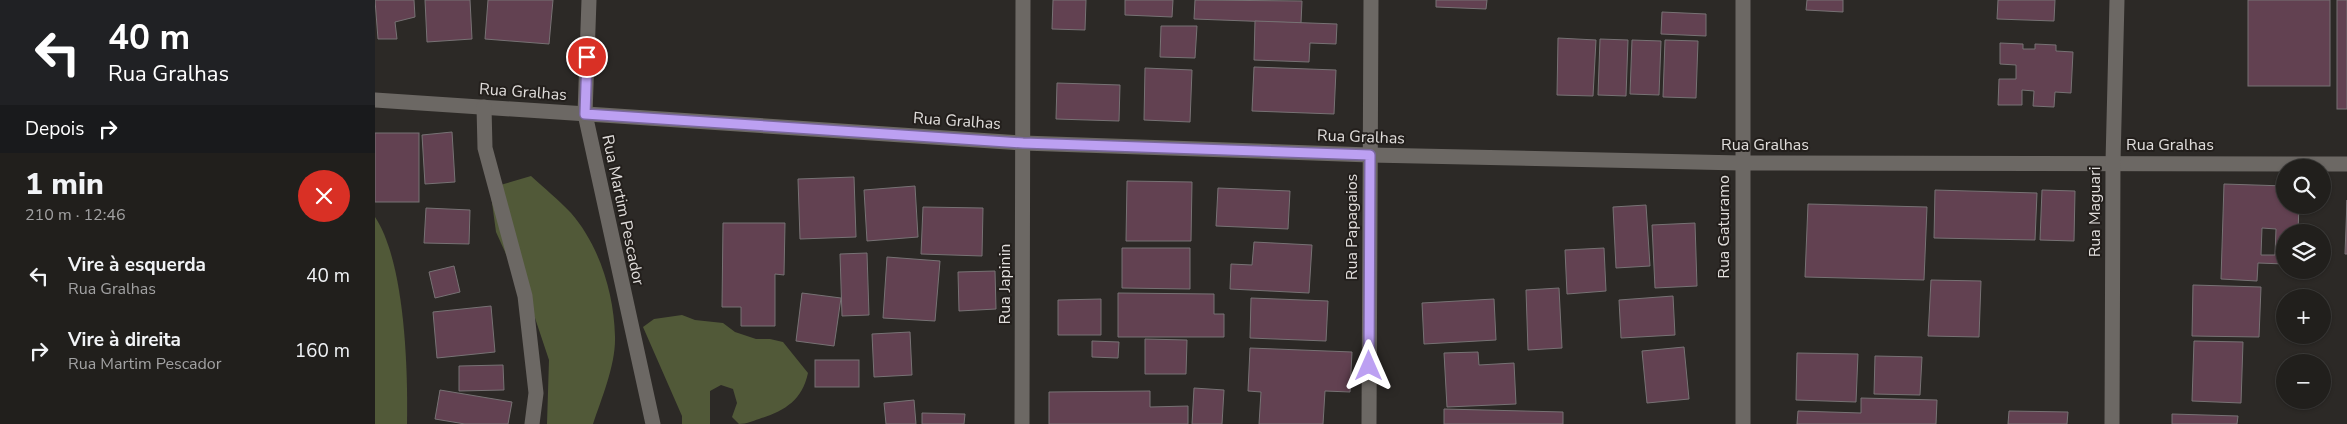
<!DOCTYPE html>
<html lang="pt">
<head>
<meta charset="utf-8">
<style>
	:root { --surface:#211f1c; --page:#292725; --text:#f1f3f6; --muted:#a2a2a3; --line:#3e3d3b }
	body { margin:0; font-family:"Nunito Sans",sans-serif; background:var(--page); color:var(--text); height:100vh; display:flex; flex-direction:column; font-size:19px; white-space:nowrap }
	* { box-sizing:border-box; margin:0 }
	p { font-size:16px; color:var(--muted) }
	.icon { flex:none; width:28px; height:28px; fill:none; stroke:currentColor; stroke-width:2; stroke-linecap:round; stroke-linejoin:round }
	.map { position:relative; flex:1; overflow:hidden }
	.panel { display:flex; flex-direction:column; background:var(--surface); width:375px }
	.panel>* { flex:none }
	.hud { background:#202124; color:#fff; overflow:hidden }
	.buttons { position:absolute; left:1901px; top:159px; display:grid; gap:10px }
	.buttons a { display:grid; place-items:center; width:55px; height:55px; border-radius:50%; background:var(--surface); box-shadow:0 1px 4px #0004,0 0 0 1px var(--line); font-size:25px }
	.pin { position:absolute; display:grid; place-items:center; width:42px; height:42px; color:#fff; margin:-21px; border:2px solid #fff; border-radius:50%; box-shadow:0 1px 5px #0007 }
	.me { position:absolute; width:55px; margin:-28px; rotate:0deg; stroke-linejoin:round; filter:drop-shadow(0 0 4px #0008) }
	.turn { display:flex; align-items:center; gap:18px; height:105px; padding:0 25px; font-size:22px }
	.turn .icon { width:65px; height:65px; stroke-width:2.5 }
	.turn b { display:block; font-size:35px; line-height:42px }
	.then { display:flex; align-items:center; height:48px; padding:0 25px; background:#0003; gap:10px; font-size:19px }
	.round { display:grid; place-items:center; flex:none; width:52px; height:52px; border-radius:26px; background:var(--page) }
	.overview { display:flex; align-items:center; justify-content:space-between; height:85px; padding:0 25px }
	h1 { font-size:30px; font-weight:800; line-height:38px }
	ul { padding:0; list-style:none }
	li { display:flex; align-items:center; gap:15px; height:75px; padding:0 25px }
	li div { flex:1 }
	li b { display:block; font-size:19px }
	li em { font-style:normal }
	main { display:flex; flex:1; min-height:0 }
	.map>svg:first-child { display:block }
	.forest { fill:#515938 }
	.building { fill:#624151; stroke:#777274; fill-rule:evenodd }
	.lines { fill:none; stroke-linecap:round; stroke-linejoin:round }
	.minor { stroke:#6c6864; stroke-width:15 }
	.route-casing { stroke:#7a689d; stroke-width:12 }
	.route { stroke:#bca0f2; stroke-width:9 }
	.labels { text-anchor:middle; dominant-baseline:central; stroke-width:4; stroke-linejoin:round; paint-order:stroke }
	.street-label { font-size:16px; fill:#e1dedc; stroke:#231f1c }
</style>
</head>
<body>
<main>
<section class="panel">
<div class="hud">
<div class="turn"><svg class="icon" aria-label="left" viewBox="0 0 24 24"><path d="M17 20v-9H6M10 6l-5 5 5 5"/></svg><div><b>40 m</b>Rua Gralhas</div></div>
<div class="then">Depois<svg class="icon" aria-label="right" viewBox="0 0 24 24"><path d="M7 20v-9h11M14 6l5 5-5 5"/></svg></div>
</div>
<div class="overview"><div><h1>1 min</h1><p>210 m · 12:46</p></div><a class="round" style="background:#d93025;color:#fff"><svg class="icon" aria-label="close" viewBox="0 0 24 24"><path d="M6 6l12 12M18 6L6 18"/></svg></a></div>
<ul>
<li><svg class="icon" aria-label="left" viewBox="0 0 24 24"><path d="M17 20v-9H6M10 6l-5 5 5 5"/></svg><div><b>Vire à esquerda</b><p>Rua Gralhas</p></div><em>40 m</em></li>
<li><svg class="icon" aria-label="right" viewBox="0 0 24 24"><path d="M7 20v-9h11M14 6l5 5-5 5"/></svg><div><b>Vire à direita</b><p>Rua Martim Pescador</p></div><em>160 m</em></li>
</ul>
</section>
<div class="map">
<svg width="1972" height="424" viewBox="0 0 1972 424">
	<rect width="100%" height="100%" fill="#2c2926"/>
	<g class="forest">
		<path d="M 156,176 C 169,188 184,200 196,213 C 224,245 239,293 240,336 C 241,364 227,397 218,424 L 172,424 L 174,360 L 160,318 L 121,232 L 115,188 Z"/>
		<path d="M 0,217 C 30,262 33,369 32,424 L 0,424 Z"/>
		<path d="M 307,315 L 320,320 L 348,323 L 360,332 L 381,339 L 395,339 L 408,342 L 433,373 C 427,401 409,411 384,419 C 377,421 372,424 364,424 L 357,417 L 362,403 L 358,389 L 346,385 L 335,391 L 335,424 L 307,424 L 307,416 L 268,327 L 279,319 Z"/>
	</g>
	<g class="building">
		<path d="M 0,0 L 39,0 L 40,17 L 20,22 L 22,39 L 3,39 Z"/>
		<path d="M 50,0 L 95,0 L 97,39 L 52,42 Z"/>
		<path d="M 113,0 L 178,0 L 174,44 L 110,39 Z"/>
		<path d="M 678,0 L 711,0 L 710,30 L 677,29 Z"/>
		<path d="M 750,0 L 798,0 L 797,17 L 750,15 Z"/>
		<path d="M 820,0 L 927,1 L 926,23 L 819,19 Z"/>
		<path d="M 1061,0 L 1112,0 L 1111,9 L 1061,7 Z"/>
		<path d="M 1432,0 L 1468,0 L 1468,12 L 1431,10 Z"/>
		<path d="M 1623,0 L 1680,0 L 1679,21 L 1622,19 Z"/>
		<rect x="1873" y="0" width="82" height="86"/>
		<rect x="1962" y="0" width="10" height="109"/>
		<path d="M 1287,12 L 1331,14 L 1331,36 L 1286,34 Z"/>
		<path d="M 880,21 L 962,24 L 961,44 L 935,43 L 934,62 L 879,60 Z"/>
		<path d="M 786,26 L 822,26 L 820,58 L 785,57 Z"/>
		<path d="M 1183,38 L 1221,40 L 1218,96 L 1182,95 Z"/>
		<path d="M 1225,39 L 1253,40 L 1251,96 L 1223,95 Z"/>
		<path d="M 1257,40 L 1286,41 L 1284,95 L 1255,94 Z"/>
		<path d="M 1290,40 L 1323,41 L 1321,98 L 1288,97 Z"/>
		<path d="M 1625,43 L 1648,44 L 1648,49 L 1660,49 L 1660,44 L 1681,45 L 1681,51 L 1698,52 L 1696,93 L 1680,92 L 1679,107 L 1658,106 L 1659,91 L 1647,90 L 1647,105 L 1623,105 L 1624,79 L 1641,79 L 1641,65 L 1625,64 Z"/>
		<path d="M 879,67 L 961,70 L 959,114 L 877,111 Z"/>
		<path d="M 770,68 L 817,70 L 815,122 L 769,120 Z"/>
		<path d="M 682,83 L 745,85 L 744,121 L 681,119 Z"/>
		<path d="M 77,132 L 80,182 L 50,184 L 47,135 Z"/>
		<rect x="0" y="133" width="44" height="69"/>
		<path d="M 479,177 L 481,237 L 425,239 L 423,179 Z"/>
		<path d="M 752,181 L 817,182 L 816,241 L 751,241 Z"/>
		<path d="M 1849,184 L 1910,186 L 1910,205 L 1924,205 L 1923,232 L 1910,232 L 1910,264 L 1883,263 L 1882,281 L 1846,279 ZM 1887,228 L 1901,229 L 1900,255 L 1886,255 Z"/>
		<path d="M 540,186 L 543,237 L 492,241 L 489,190 Z"/>
		<path d="M 843,188 L 915,191 L 913,229 L 841,226 Z"/>
		<path d="M 1560,190 L 1662,193 L 1660,240 L 1559,238 Z"/>
		<path d="M 1667,190 L 1700,191 L 1699,241 L 1665,240 Z"/>
		<path d="M 1972,200 L 1972,254 L 1970,254 Z"/>
		<path d="M 1433,204 L 1552,207 L 1549,280 L 1430,277 Z"/>
		<path d="M 1271,205 L 1275,266 L 1241,268 L 1238,207 Z"/>
		<path d="M 548,207 L 608,208 L 607,256 L 546,254 Z"/>
		<path d="M 51,208 L 95,210 L 94,244 L 49,243 Z"/>
		<path d="M 348,223 L 410,223 L 409,275 L 400,274 L 400,326 L 366,326 L 366,307 L 347,307 Z"/>
		<path d="M 1320,223 L 1322,286 L 1280,288 L 1277,225 Z"/>
		<path d="M 879,242 L 937,245 L 934,293 L 855,289 L 856,264 L 877,265 Z"/>
		<path d="M 747,248 L 815,248 L 815,289 L 747,288 Z"/>
		<path d="M 1229,248 L 1231,291 L 1192,294 L 1190,250 Z"/>
		<path d="M 492,253 L 494,315 L 467,316 L 465,254 Z"/>
		<path d="M 512,257 L 565,261 L 560,321 L 508,318 Z"/>
		<path d="M 79,266 L 85,292 L 60,298 L 54,272 Z"/>
		<path d="M 620,271 L 621,309 L 584,311 L 583,272 Z"/>
		<path d="M 1556,280 L 1606,281 L 1604,337 L 1553,336 Z"/>
		<path d="M 1818,285 L 1886,287 L 1884,337 L 1817,336 Z"/>
		<path d="M 1184,288 L 1187,348 L 1153,350 L 1151,290 Z"/>
		<path d="M 427,293 L 466,298 L 459,346 L 421,341 Z"/>
		<path d="M 743,293 L 839,294 L 839,314 L 849,314 L 849,337 L 743,337 Z"/>
		<path d="M 1298,296 L 1300,335 L 1246,338 L 1244,300 Z"/>
		<path d="M 876,298 L 953,301 L 951,341 L 875,338 Z"/>
		<path d="M 726,299 L 726,335 L 683,335 L 683,300 Z"/>
		<path d="M 1119,299 L 1121,340 L 1049,344 L 1047,303 Z"/>
		<path d="M 116,306 L 120,352 L 62,358 L 58,312 Z"/>
		<path d="M 535,332 L 537,375 L 499,377 L 497,334 Z"/>
		<path d="M 770,339 L 812,340 L 811,374 L 770,374 Z"/>
		<path d="M 717,341 L 744,342 L 743,358 L 717,357 Z"/>
		<path d="M 1819,341 L 1868,342 L 1866,403 L 1817,401 Z"/>
		<path d="M 1309,347 L 1314,399 L 1272,403 L 1267,351 Z"/>
		<path d="M 875,348 L 977,352 L 975,392 L 950,391 L 948,424 L 884,424 L 886,392 L 873,391 Z"/>
		<path d="M 1103,352 L 1104,365 L 1139,363 L 1141,404 L 1072,407 L 1069,353 Z"/>
		<path d="M 1422,353 L 1483,354 L 1481,402 L 1421,400 Z"/>
		<path d="M 1500,356 L 1547,357 L 1545,395 L 1499,394 Z"/>
		<rect x="440" y="360" width="44" height="27"/>
		<path d="M 128,365 L 129,390 L 84,391 L 84,366 Z"/>
		<path d="M 819,388 L 849,390 L 847,424 L 817,424 Z"/>
		<path d="M 65,390 L 137,402 L 133,424 L 90,424 L 60,419 Z"/>
		<path d="M 775,391 L 775,407 L 813,406 L 813,424 L 674,424 L 674,392 Z"/>
		<path d="M 1486,398 L 1562,400 L 1561,424 L 1422,424 L 1423,411 L 1486,413 Z"/>
		<path d="M 539,400 L 541,424 L 511,424 L 509,403 Z"/>
		<path d="M 1069,409 L 1188,412 L 1188,424 L 1069,424 Z"/>
		<path d="M 1634,411 L 1693,412 L 1692,424 L 1633,424 Z"/>
		<path d="M 547,413 L 590,414 L 589,424 L 547,424 Z"/>
		<path d="M 1797,414 L 1863,416 L 1862,424 L 1797,424 Z"/>
	</g>
	<g class="lines">
		<g class="minor">
			<path d="M 214,0 L 210,114 L 278,424"/>
			<path d="M 0,100 L 648,143 L 995,155 L 1366,163 L 1972,164"/>
			<path d="M 109,107 L 110,148 L 150,296 L 161,393 L 157,424"/>
			<path d="M 647,424 L 648,0"/>
			<path d="M 994,424 L 996,0"/>
			<path d="M 1368,424 L 1368,0"/>
			<path d="M 1737,424 L 1738,162 L 1742,0"/>
		</g>
	</g>
	<g class="lines">
		<defs>
			<path id="route" d="M 212,57 L 210,114 L 648,143 L 995,155 L 994,366"/>
		</defs>
		<use href="#route" class="route-casing"/>
		<use href="#route" class="route"/>
	</g>
	<g class="labels">
		<g class="street-label">
			<text transform="translate(148 92) rotate(4)">Rua Gralhas</text>
			<text transform="translate(582 121) rotate(4)">Rua Gralhas</text>
			<text transform="translate(986 137) rotate(2)">Rua Gralhas</text>
			<text x="1390" y="145">Rua Gralhas</text>
			<text x="1795" y="145">Rua Gralhas</text>
			<text transform="translate(248 210) rotate(78)">Rua Martim Pescador</text>
			<text transform="translate(1720 212) rotate(-90)">Rua Maguari</text>
			<text transform="translate(977 227) rotate(-90)">Rua Papagaios</text>
			<text transform="translate(1349 227) rotate(-90)">Rua Gaturamo</text>
			<text transform="translate(630 284) rotate(-90)">Rua Japinin</text>
		</g>
	</g>
</svg>
<div class="buttons">
<a><svg class="icon" aria-label="search" viewBox="0 0 24 24"><circle cx="10" cy="10" r="6"/><path d="M15 15l6 6"/></svg></a>
<a><svg class="icon" aria-label="layers" viewBox="0 0 24 24"><path d="M12 4l9 5-9 5-9-5zM3 14l9 5 9-5"/></svg></a>
<a>+</a>
<a>−</a>
</div>
<div class="pin" style="left:212px;top:57px;background:#d93025"><svg class="icon" aria-label="arrive" viewBox="0 0 24 24"><path d="M6 21V4h12l-3 4 3 4H6"/></svg></div>
<svg class="me" style="left:994px;top:366px" viewBox="-20 -20 40 40"><path d="M0-17L14 15 0 8-14 15z" fill="#bca0f2" stroke="#fff" stroke-width="4"/></svg>
</div>
</main>
</body>
</html>
